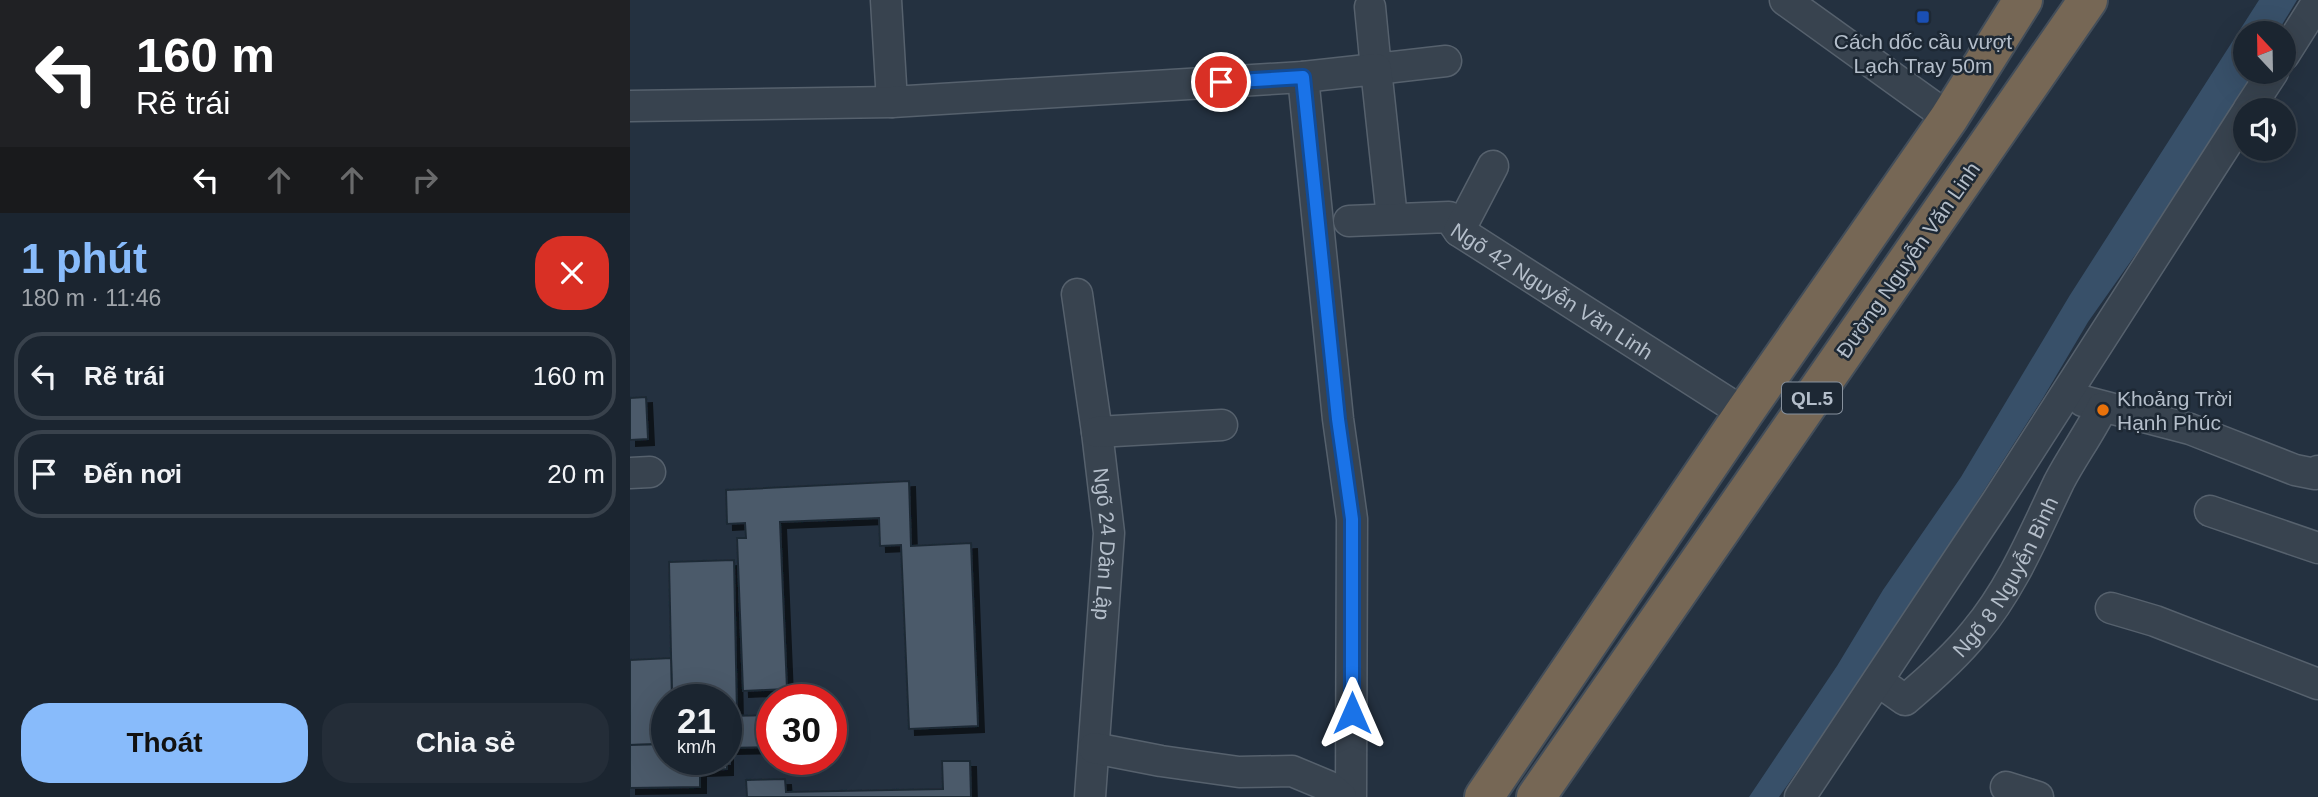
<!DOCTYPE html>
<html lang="vi">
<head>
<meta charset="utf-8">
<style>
	:root { --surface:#1b2530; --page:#242d38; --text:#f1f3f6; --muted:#a0a5ab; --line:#39424c; --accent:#88bbfb }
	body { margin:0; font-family:Helvetica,sans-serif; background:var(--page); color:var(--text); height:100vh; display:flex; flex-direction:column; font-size:26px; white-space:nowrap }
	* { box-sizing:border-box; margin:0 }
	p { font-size:23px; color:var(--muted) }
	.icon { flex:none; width:38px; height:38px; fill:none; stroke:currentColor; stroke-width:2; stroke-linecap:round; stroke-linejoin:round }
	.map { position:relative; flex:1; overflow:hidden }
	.sheet { display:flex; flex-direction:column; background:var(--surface); width:630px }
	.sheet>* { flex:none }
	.hud { background:#202124; color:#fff; overflow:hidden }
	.needle { width:46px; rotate:338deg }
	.tools { position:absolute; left:1603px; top:21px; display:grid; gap:14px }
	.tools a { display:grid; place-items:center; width:63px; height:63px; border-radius:50%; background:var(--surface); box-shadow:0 7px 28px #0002,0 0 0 2px var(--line); font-size:35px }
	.speed { position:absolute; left:21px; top:684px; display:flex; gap:14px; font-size:35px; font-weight:700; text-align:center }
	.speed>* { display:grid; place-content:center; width:91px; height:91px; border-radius:50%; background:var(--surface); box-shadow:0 7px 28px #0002,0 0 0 2px var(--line); line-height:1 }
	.speed small { font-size:18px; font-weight:400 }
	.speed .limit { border:10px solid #d22; background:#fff; color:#111 }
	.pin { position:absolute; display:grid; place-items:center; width:60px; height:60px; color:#fff; margin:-30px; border:4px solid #fff; border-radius:50%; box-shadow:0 2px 7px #0007 }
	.me { position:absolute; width:77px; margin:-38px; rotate:0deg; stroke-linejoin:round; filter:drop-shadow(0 0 5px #0008) }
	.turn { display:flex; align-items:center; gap:24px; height:147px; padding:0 21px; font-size:32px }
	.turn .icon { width:91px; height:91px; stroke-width:2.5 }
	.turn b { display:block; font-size:49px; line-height:60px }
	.lanes { display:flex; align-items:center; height:66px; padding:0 21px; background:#0003; justify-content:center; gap:35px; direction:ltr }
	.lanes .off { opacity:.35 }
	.round { display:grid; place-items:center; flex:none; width:74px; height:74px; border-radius:28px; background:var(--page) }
	.headline { display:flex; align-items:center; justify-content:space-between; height:119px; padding:0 21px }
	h1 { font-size:42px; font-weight:800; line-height:52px; color:var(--accent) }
	.action { display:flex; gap:14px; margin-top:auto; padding:14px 21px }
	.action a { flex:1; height:80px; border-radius:28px; background:var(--accent); color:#111; font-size:28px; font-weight:800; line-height:80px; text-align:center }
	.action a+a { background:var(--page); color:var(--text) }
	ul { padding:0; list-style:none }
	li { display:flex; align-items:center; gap:21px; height:88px; margin:0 14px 10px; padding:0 7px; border:4px solid var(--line); border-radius:28px }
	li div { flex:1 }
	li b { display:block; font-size:26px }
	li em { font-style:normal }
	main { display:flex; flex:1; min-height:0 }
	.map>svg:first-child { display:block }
	.water { fill:#385069 }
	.building { fill:#4c5a6b; stroke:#1f2a36; stroke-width:2; filter:url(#shadow) }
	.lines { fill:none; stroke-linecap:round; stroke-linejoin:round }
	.minor-casing { stroke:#56616d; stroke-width:33 }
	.highway-casing { stroke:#434e5a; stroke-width:42 }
	.minor { stroke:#38434f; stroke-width:30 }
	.highway { stroke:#766755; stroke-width:38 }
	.route-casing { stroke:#114b97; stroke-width:18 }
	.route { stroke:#1a73e8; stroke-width:12 }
	.transit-dot { fill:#1a4fb4; stroke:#1d2834; stroke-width:2.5 }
	.food-dot { fill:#e8710a; stroke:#1d2834; stroke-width:2.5 }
	.labels { text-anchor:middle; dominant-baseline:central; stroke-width:5; stroke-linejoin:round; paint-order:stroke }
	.shield { fill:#1d2834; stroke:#87919d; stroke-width:2 }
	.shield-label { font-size:19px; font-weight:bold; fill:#b4beca }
	.poi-label { font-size:21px; fill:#b4beca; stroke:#1d2834 }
	.street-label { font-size:21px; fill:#b4beca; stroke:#1d2834 }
</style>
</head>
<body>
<main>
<section class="sheet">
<div class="hud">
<div class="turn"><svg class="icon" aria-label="left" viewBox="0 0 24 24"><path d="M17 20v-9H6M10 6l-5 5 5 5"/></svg><div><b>160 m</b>Rẽ trái</div></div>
<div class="lanes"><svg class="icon" aria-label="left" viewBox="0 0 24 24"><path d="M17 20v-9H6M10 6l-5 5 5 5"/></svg><svg class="icon off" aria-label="ahead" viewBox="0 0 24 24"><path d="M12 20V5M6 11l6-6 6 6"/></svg><svg class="icon off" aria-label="ahead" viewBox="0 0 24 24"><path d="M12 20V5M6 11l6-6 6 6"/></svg><svg class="icon off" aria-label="right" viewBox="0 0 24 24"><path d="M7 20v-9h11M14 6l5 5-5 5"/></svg></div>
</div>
<div class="headline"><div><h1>1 phút</h1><p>180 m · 11:46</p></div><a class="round" style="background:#d93025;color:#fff"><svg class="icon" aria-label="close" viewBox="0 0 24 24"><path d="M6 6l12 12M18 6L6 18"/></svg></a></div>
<ul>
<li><svg class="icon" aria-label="left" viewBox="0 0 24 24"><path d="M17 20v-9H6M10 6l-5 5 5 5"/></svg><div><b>Rẽ trái</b></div><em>160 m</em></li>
<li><svg class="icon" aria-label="arrive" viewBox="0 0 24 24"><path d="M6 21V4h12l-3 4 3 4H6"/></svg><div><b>Đến nơi</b></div><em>20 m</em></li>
</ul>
<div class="action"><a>Thoát</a><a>Chia sẻ</a></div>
</section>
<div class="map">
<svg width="1688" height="797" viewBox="0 0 1688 797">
	<defs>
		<filter id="shadow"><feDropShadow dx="6" dy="6" stdDeviation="0" flood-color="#0009"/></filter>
	</defs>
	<rect width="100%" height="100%" fill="#243140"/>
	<path class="water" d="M 1629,0 L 1667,0 L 1647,33 L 1615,33 L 1615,72 L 1624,72 L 1532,217 L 1458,322 L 1413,398 L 1249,655 L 1149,797 L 1119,797 L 1207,666 L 1253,590 L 1331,477 L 1440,295 Z"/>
	<g class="building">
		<path d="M 16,397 L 18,439 L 0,440 L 0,398 Z"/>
		<path d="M 279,481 L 281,546 L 341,543 L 348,726 L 279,729 L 271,545 L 250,546 L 249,518 L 150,522 L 157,689 L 113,691 L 107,538 L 116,538 L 115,523 L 97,524 L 96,490 Z"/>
		<path d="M 104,560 L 107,716 L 96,716 L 96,700 L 42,700 L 39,562 Z"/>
		<path d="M 41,658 L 42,700 L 37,700 L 37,744 L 0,745 L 0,660 Z"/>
		<path d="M 142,715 L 142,747 L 97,748 L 97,769 L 70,770 L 70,787 L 0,788 L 0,745 L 37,744 L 37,760 L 96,760 L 96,716 Z"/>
		<path d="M 312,761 L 340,761 L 341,797 L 117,797 L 116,780 L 155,779 L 156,792 L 313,789 Z"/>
	</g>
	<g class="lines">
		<defs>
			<g id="minor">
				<path d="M 256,0 L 262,102"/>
				<path d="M 1155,0 L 1319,118"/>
				<path d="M 740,7 L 746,69 L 816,61"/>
				<path d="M 1654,55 L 1688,1"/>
				<path d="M 673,77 L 708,419 L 722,519 L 721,797"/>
				<path d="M 0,106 L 262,102 L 673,77 L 746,69 L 762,218"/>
				<path d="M 1618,110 L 1643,72"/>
				<path id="s1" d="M 719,221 L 819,217 L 829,231 L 1114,413"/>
				<path d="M 829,231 L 863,166"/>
				<path id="s2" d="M 447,294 L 467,432 L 479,533 L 460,797"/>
				<path d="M 1453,401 L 1560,429 L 1665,470 L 1685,474 L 1688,471"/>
				<path d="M 467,432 L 592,425"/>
				<path d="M 0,473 L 20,472"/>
				<path d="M 1580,511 L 1688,548"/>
				<path d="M 1481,608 L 1525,621 L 1688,684"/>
				<path id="s3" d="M 1248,681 L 1275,700 C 1300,679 1325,657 1345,632 C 1382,588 1404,534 1429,482 C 1442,457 1459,434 1472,408"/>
				<path d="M 464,748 L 531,761 L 609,772 L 662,771 L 698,786 L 711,797"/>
				<path d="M 1376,787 L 1408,797"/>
				<path d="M 1170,797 L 1367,501 L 1615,115"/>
			</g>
			<g id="highway">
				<path d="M 854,797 L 1114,413 L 1319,118 L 1393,0"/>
				<path d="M 906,797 L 1458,0"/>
			</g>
		</defs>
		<use href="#minor" class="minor-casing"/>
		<use href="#highway" class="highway-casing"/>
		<use href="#minor" class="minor"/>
		<use href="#highway" class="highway"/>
	</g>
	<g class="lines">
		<defs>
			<path id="route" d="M 591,82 L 673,77 L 708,419 L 722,519 L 722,713"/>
		</defs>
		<use href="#route" class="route-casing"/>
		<use href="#route" class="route"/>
	</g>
	<rect class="transit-dot" x="1286" y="10" width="14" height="14" rx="3.5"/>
	<circle class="food-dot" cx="1473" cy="410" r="7"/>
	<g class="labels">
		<rect class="shield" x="1152" y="382.5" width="60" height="31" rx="5"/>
		<g class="shield-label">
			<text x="1182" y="398">QL.5</text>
		</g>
		<g class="poi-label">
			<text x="1293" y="41">Cách dốc cầu vượt<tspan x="1293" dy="24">Lạch Tray 50m</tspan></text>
			<text x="1487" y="398" text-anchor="start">Khoảng Trời<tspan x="1487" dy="24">Hạnh Phúc</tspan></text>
		</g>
		<g class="street-label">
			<text transform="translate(1278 260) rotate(-55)">Đường Nguyễn Văn Linh</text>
			<text stroke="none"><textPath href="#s1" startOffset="228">Ngõ 42 Nguyễn Văn Linh</textPath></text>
			<text stroke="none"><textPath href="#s2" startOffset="252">Ngõ 24 Dân Lập</textPath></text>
			<text stroke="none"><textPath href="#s3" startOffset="194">Ngõ 8 Nguyễn Bình</textPath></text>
		</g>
	</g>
</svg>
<div class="tools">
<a><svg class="needle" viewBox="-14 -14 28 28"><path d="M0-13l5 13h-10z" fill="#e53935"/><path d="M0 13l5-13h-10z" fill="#a0a5ab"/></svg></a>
<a><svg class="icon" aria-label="sound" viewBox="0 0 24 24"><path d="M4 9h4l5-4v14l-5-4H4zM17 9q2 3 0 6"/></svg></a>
</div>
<div class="speed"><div>21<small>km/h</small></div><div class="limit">30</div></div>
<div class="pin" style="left:591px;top:82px;background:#d93025"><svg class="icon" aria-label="arrive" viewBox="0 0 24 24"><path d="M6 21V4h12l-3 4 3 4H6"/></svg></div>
<svg class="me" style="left:722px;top:713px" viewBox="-20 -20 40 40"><path d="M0-17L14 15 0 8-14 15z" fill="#1a73e8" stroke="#fff" stroke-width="4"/></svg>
</div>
</main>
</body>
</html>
